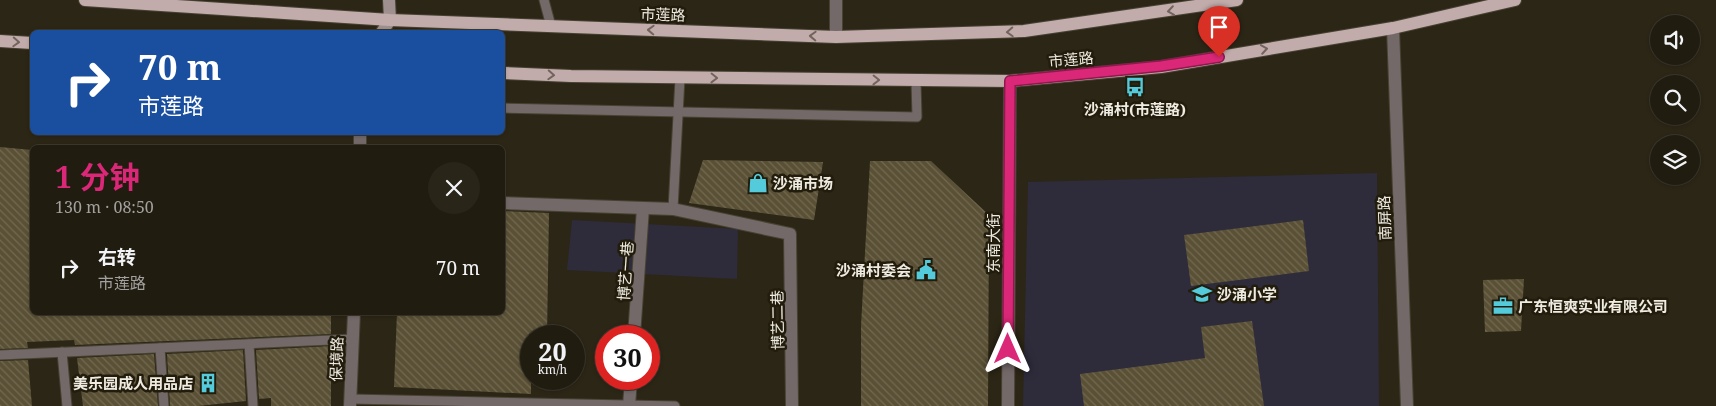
<!DOCTYPE html>
<html lang="zh">
<head>
<meta charset="utf-8">
<style>
	:root { --surface:#211c10; --page:#292519; --text:#f1f3f6; --muted:#a2a19f; --line:#3e3a30; --accent:#db2777 }
	body { margin:0; font-family:"Noto Serif","Noto Sans SC",serif; background:var(--page); color:var(--text); height:100vh; display:flex; flex-direction:column; font-size:19px; white-space:nowrap }
	* { box-sizing:border-box; margin:0 }
	p { font-size:16px; color:var(--muted) }
	.icon { flex:none; width:28px; height:28px; fill:none; stroke:currentColor; stroke-width:2; stroke-linecap:round; stroke-linejoin:round }
	.map { position:relative; flex:1; overflow:hidden }
	.panel { position:absolute; left:30px; top:145px; width:475px; height:170px; display:flex; flex-direction:column; background:var(--surface); border-radius:8px; box-shadow:0 1px 4px #0004,0 0 0 1px var(--line) }
	.panel>* { flex:none }
	.guide { position:absolute; left:30px; top:30px; width:475px; height:105px; border-radius:8px; box-shadow:0 1px 4px #0004,0 0 0 1px var(--line); background:#1a4fa0; color:#fff; overflow:hidden }
	.fabs { position:absolute; left:1650px; top:15px; display:grid; gap:10px }
	.fabs a { display:grid; place-items:center; width:50px; height:50px; border-radius:50%; background:var(--surface); box-shadow:0 1px 4px #0004,0 0 0 1px var(--line); font-size:25px }
	.speed { position:absolute; left:520px; top:325px; display:flex; gap:10px; font-size:25px; font-weight:700; text-align:center }
	.speed>* { display:grid; place-content:center; width:65px; height:65px; border-radius:50%; background:var(--surface); box-shadow:0 1px 4px #0004,0 0 0 1px var(--line); line-height:1 }
	.speed small { font-size:12px; font-weight:400 }
	.speed .limit { border:8px solid #d22; background:#fff; color:#111 }
	.pin { position:absolute; display:grid; place-items:center; width:42px; height:42px; color:#fff; margin:-51px -21px; border-radius:50% 50% 50% 0; rotate:-45deg; box-shadow:0 0 5px #0007 }
	.pin .icon { rotate:45deg }
	.me { position:absolute; width:55px; margin:-28px; rotate:0deg; stroke-linejoin:round; filter:drop-shadow(0 0 4px #0008) }
	.turn { display:flex; align-items:center; gap:18px; height:105px; padding:0 25px; font-size:22px }
	.turn .icon { width:65px; height:65px; stroke-width:2.5 }
	.turn b { display:block; font-size:35px; line-height:42px }
	.round { display:grid; place-items:center; flex:none; width:52px; height:52px; border-radius:26px; background:var(--page) }
	.overview { display:flex; align-items:center; justify-content:space-between; height:85px; padding:0 25px }
	h1 { font-size:30px; font-weight:700; line-height:38px; color:var(--accent) }
	ul { padding:0; list-style:none }
	li { display:flex; align-items:center; gap:15px; height:75px; padding:0 25px }
	li div { flex:1 }
	li b { display:block; font-size:19px }
	li em { font-style:normal }
	.map>svg:first-child { display:block }
	.education { fill:#2e2b3b }
	.building { fill:url(#building-back-hatch) }
	.lines { fill:none; stroke-linecap:round; stroke-linejoin:round }
	.lane-casing { stroke:#474232; stroke-width:11 }
	.street-casing { stroke:#474232; stroke-width:14 }
	.secondary-casing { stroke:#474232; stroke-width:14 }
	.primary-casing { stroke:#474232; stroke-width:14 }
	.lane { stroke:#736968; stroke-width:9 }
	.street { stroke:#736968; stroke-width:12 }
	.secondary { stroke:#9f8f8e; stroke-width:12 }
	.primary { stroke:#c1acab; stroke-width:12 }
	.oneway { stroke:#72645c }
	.route-casing { stroke:#8e194d; stroke-width:12 }
	.route { stroke:#db2777; stroke-width:9 }
	.labels { text-anchor:middle; dominant-baseline:central; stroke-width:5; stroke-linejoin:round; paint-order:stroke }
	.street-label { font-size:15px; fill:#efebe1; stroke:#221c0c }
	.poi-label { font-size:15px; font-weight:bold; fill:#efebe1; stroke:#221c0c; text-anchor:start }
</style>
</head>
<body>
<div class="map">
<svg width="1716" height="406" viewBox="0 0 1716 406">
	<defs>
		<pattern id="building-back-hatch" width="6" height="6" patternUnits="userSpaceOnUse" patternTransform="scale(1.25)"><rect width="6" height="6" fill="#5a5035"/><path d="M-1 5l2 2M0 0l6 6M5-1l2 2" fill="none" stroke="#726952"/></pattern>
	</defs>
	<rect width="100%" height="100%" fill="#2c2616"/>
	<g class="education">
		<path d="M 1377,173 L 1379,406 L 1023,406 L 1028,182 Z"/>
		<path d="M 572,220 L 738,229 L 737,279 L 567,270 Z"/>
	</g>
	<g class="building">
		<path d="M 0,147 L 32,150 L 32,312 L 331,312 L 331,334 L 75,345 L 74,340 L 27,342 L 28,348 L 0,349 Z"/>
		<path d="M 703,160 L 823,162 L 814,220 L 689,203 Z"/>
		<path d="M 870,161 L 931,161 L 989,215 L 988,406 L 861,406 L 861,326 Z"/>
		<path d="M 502,211 L 549,213 L 547,336 L 531,336 L 531,394 L 394,387 L 397,312 L 502,312 Z"/>
		<path d="M 1303,220 L 1309,271 L 1191,286 L 1184,235 Z"/>
		<path d="M 1524,279 L 1521,331 L 1485,332 L 1483,280 Z"/>
		<path d="M 1252,321 L 1264,406 L 1084,406 L 1080,374 L 1205,358 L 1201,327 Z"/>
		<path d="M 331,346 L 331,406 L 271,406 L 271,398 L 259,399 L 256,350 Z"/>
		<path d="M 243,350 L 246,401 L 198,406 L 170,406 L 167,354 Z"/>
		<path d="M 154,354 L 158,406 L 83,406 L 77,358 Z"/>
		<path d="M 28,360 L 32,406 L 0,406 L 0,361 Z"/>
	</g>
	<g class="lines">
		<defs>
			<g id="lane">
				<path d="M 544,0 L 551,26"/>
				<path d="M 502,108 L 917,117 L 916,81"/>
				<path d="M 673,209 L 680,78"/>
				<path d="M 249,344 L 253,406"/>
				<path d="M 160,348 L 164,406"/>
				<path d="M 62,352 L 67,406"/>
				<path d="M 0,355 L 353,339"/>
				<path d="M 351,399 L 675,406"/>
			</g>
			<g id="street">
				<path d="M 836,0 L 836,37"/>
				<path d="M 1393,28 L 1407,406"/>
				<path d="M 360,148 L 360,132"/>
				<path d="M 502,203 L 673,209 L 790,234 L 792,406"/>
				<path d="M 634,336 L 643,208"/>
				<path d="M 350,406 L 354,312"/>
				<path d="M 629,406 L 631,379"/>
				<path d="M 1008,406 L 1010,81"/>
			</g>
			<path id="secondary" d="M 382,32 L 390,20 L 389,0"/>
			<g id="primary">
				<path d="M 85,0 L 390,20 L 836,37 L 1024,31 L 1237,0"/>
				<path d="M 0,41 L 32,43"/>
				<path d="M 502,73 L 571,76 L 1010,81 L 1161,67 L 1393,28 L 1515,0"/>
			</g>
		</defs>
		<use href="#lane" class="lane-casing"/>
		<use href="#street" class="street-casing"/>
		<use href="#secondary" class="secondary-casing"/>
		<use href="#primary" class="primary-casing"/>
		<use href="#lane" class="lane"/>
		<use href="#street" class="street"/>
		<use href="#secondary" class="secondary"/>
		<use href="#primary" class="primary"/>
	</g>
	<defs><path id="oneway-chevron" d="M-2-3.5L2.5 0L-2 3.5" fill="none" stroke-width="1.6" stroke-linecap="round" stroke-linejoin="round" transform="scale(1.25)"/></defs>
	<g class="oneway">
		<use href="#oneway-chevron" transform="translate(1171 11) rotate(172)"/>
		<use href="#oneway-chevron" transform="translate(651 30) rotate(-178)"/>
		<use href="#oneway-chevron" transform="translate(1010 32) rotate(177)"/>
		<use href="#oneway-chevron" transform="translate(813 36) rotate(-178)"/>
		<use href="#oneway-chevron" transform="translate(16 42) rotate(3)"/>
		<use href="#oneway-chevron" transform="translate(1264 49) rotate(-9)"/>
		<use href="#oneway-chevron" transform="translate(551 75) rotate(3)"/>
		<use href="#oneway-chevron" transform="translate(714 78) rotate(1)"/>
		<use href="#oneway-chevron" transform="translate(876 80) rotate(1)"/>
	</g>
	<g class="lines">
		<defs>
			<path id="route" d="M 1008,349 L 1010,81 L 1161,66 L 1219,57"/>
		</defs>
		<use href="#route" class="route-casing"/>
		<use href="#route" class="route"/>
	</g>
	<defs>
		<symbol id="bus-bare" viewBox="-9 -9 18 18"><path d="M-5-6H5V4H4V6H2V4H-2V6H-4V4H-5ZM-3.5-4V0h7V-4ZM-3.5 1.2v1.5H-2V1.2ZM2 1.2v1.5H3.5V1.2Z" fill="#53cbdb" stroke="#221c0c" stroke-width="2.5" paint-order="stroke"/></symbol>
		<symbol id="shop-bare" viewBox="-9 -9 18 18"><path d="M-5-2.5h2.3a2.7 3.5 0 0 1 5.4 0H5L5.5 6h-11ZM-1.5-2.5h3a1.5 2.3 0 0 0-3 0Z" fill="#53cbdb" stroke="#221c0c" stroke-width="2.5" paint-order="stroke"/></symbol>
		<symbol id="civic-bare" viewBox="-9 -9 18 18"><path d="M-.6-6.5H3V-4.5H.6V-3L4-1V1h2V6H-6V1h2V-1L-.6-3ZM-1.2 2.5V6h2.4V2.5Z" fill="#53cbdb" stroke="#221c0c" stroke-width="2.5" paint-order="stroke"/></symbol>
		<symbol id="school-bare" viewBox="-9 -9 18 18"><path d="M0-5L7-2L0 1L-7-2ZM-4 1L0 2.5L4 1V4Q0 6-4 4Z" fill="#53cbdb" stroke="#221c0c" stroke-width="2.5" paint-order="stroke"/></symbol>
		<symbol id="office-bare" viewBox="-9 -9 18 18"><path d="M-6-3h4V-5.5h4V-3h4V5H-6ZM-1-4.5V-3h2v-1.5ZM-6 0V1H6V0Z" fill="#53cbdb" stroke="#221c0c" stroke-width="2.5" paint-order="stroke"/></symbol>
		<symbol id="building-bare" viewBox="-9 -9 18 18"><path d="M-4-6H4V6H1V3H-1V6H-4ZM-2.5-4.3h1.7v1.8h-1.7ZM.8-4.3h1.7v1.8H.8ZM-2.5-1h1.7V.8h-1.7ZM.8-1h1.7V.8H.8Z" fill="#53cbdb" stroke="#221c0c" stroke-width="2.5" paint-order="stroke"/></symbol>
	</defs>
	<g fill-rule="evenodd">
		<use href="#bus-bare" x="1121" y="73" width="28" height="28"/>
		<use href="#shop-bare" x="744" y="169" width="28" height="28"/>
		<use href="#civic-bare" x="912" y="256" width="28" height="28"/>
		<use href="#school-bare" x="1188" y="280" width="28" height="28"/>
		<use href="#office-bare" x="1489" y="292" width="28" height="28"/>
		<use href="#building-bare" x="194" y="369" width="28" height="28"/>
	</g>
	<g class="labels">
		<g class="street-label">
			<text transform="translate(663 14) rotate(2)">市莲路</text>
			<text transform="translate(1071 59) rotate(-5)">市莲路</text>
			<text transform="translate(1384 218) rotate(-92)">南屏路</text>
			<text transform="translate(993 243) rotate(-90)">东南大街</text>
			<text transform="translate(625 271) rotate(-86)">博艺一巷</text>
			<text transform="translate(777 320) rotate(-91)">博艺二巷</text>
			<text transform="translate(336 359) rotate(-88)">保境路</text>
		</g>
		<g class="poi-label">
			<text x="1135" y="109" text-anchor="middle">沙涌村(市莲路)</text>
			<text x="773" y="183">沙涌市场</text>
			<text x="911" y="270" text-anchor="end">沙涌村委会</text>
			<text x="1217" y="294">沙涌小学</text>
			<text x="1518" y="306">广东恒爽实业有限公司</text>
			<text x="193" y="383" text-anchor="end">美乐园成人用品店</text>
		</g>
	</g>
</svg>
<div class="fabs">
<a><svg class="icon" aria-label="sound" viewBox="0 0 24 24"><path d="M4 9h4l5-4v14l-5-4H4zM17 9q2 3 0 6"/></svg></a>
<a><svg class="icon" aria-label="search" viewBox="0 0 24 24"><circle cx="10" cy="10" r="6"/><path d="M15 15l6 6"/></svg></a>
<a><svg class="icon" aria-label="layers" viewBox="0 0 24 24"><path d="M12 4l9 5-9 5-9-5zM3 14l9 5 9-5"/></svg></a>
</div>
<div class="speed"><div>20<small>km/h</small></div><div class="limit">30</div></div>
<div class="pin" style="left:1219px;top:57px;background:#d93025"><svg class="icon" aria-label="arrive" viewBox="0 0 24 24"><path d="M6 21V4h12l-3 4 3 4H6"/></svg></div>
<svg class="me" style="left:1008px;top:349px" viewBox="-20 -20 40 40"><path d="M0-17L14 15 0 8-14 15z" fill="#db2777" stroke="#fff" stroke-width="4"/></svg>
<div class="guide">
<div class="turn"><svg class="icon" aria-label="right" viewBox="0 0 24 24"><path d="M7 20v-9h11M14 6l5 5-5 5"/></svg><div><b>70 m</b>市莲路</div></div>
</div>
<section class="panel">
<div class="overview"><div><h1>1 分钟</h1><p>130 m · 08:50</p></div><a class="round"><svg class="icon" aria-label="close" viewBox="0 0 24 24"><path d="M6 6l12 12M18 6L6 18"/></svg></a></div>
<ul>
<li><svg class="icon" aria-label="right" viewBox="0 0 24 24"><path d="M7 20v-9h11M14 6l5 5-5 5"/></svg><div><b>右转</b><p>市莲路</p></div><em>70 m</em></li>
</ul>
</section>
</div>
</body>
</html>
